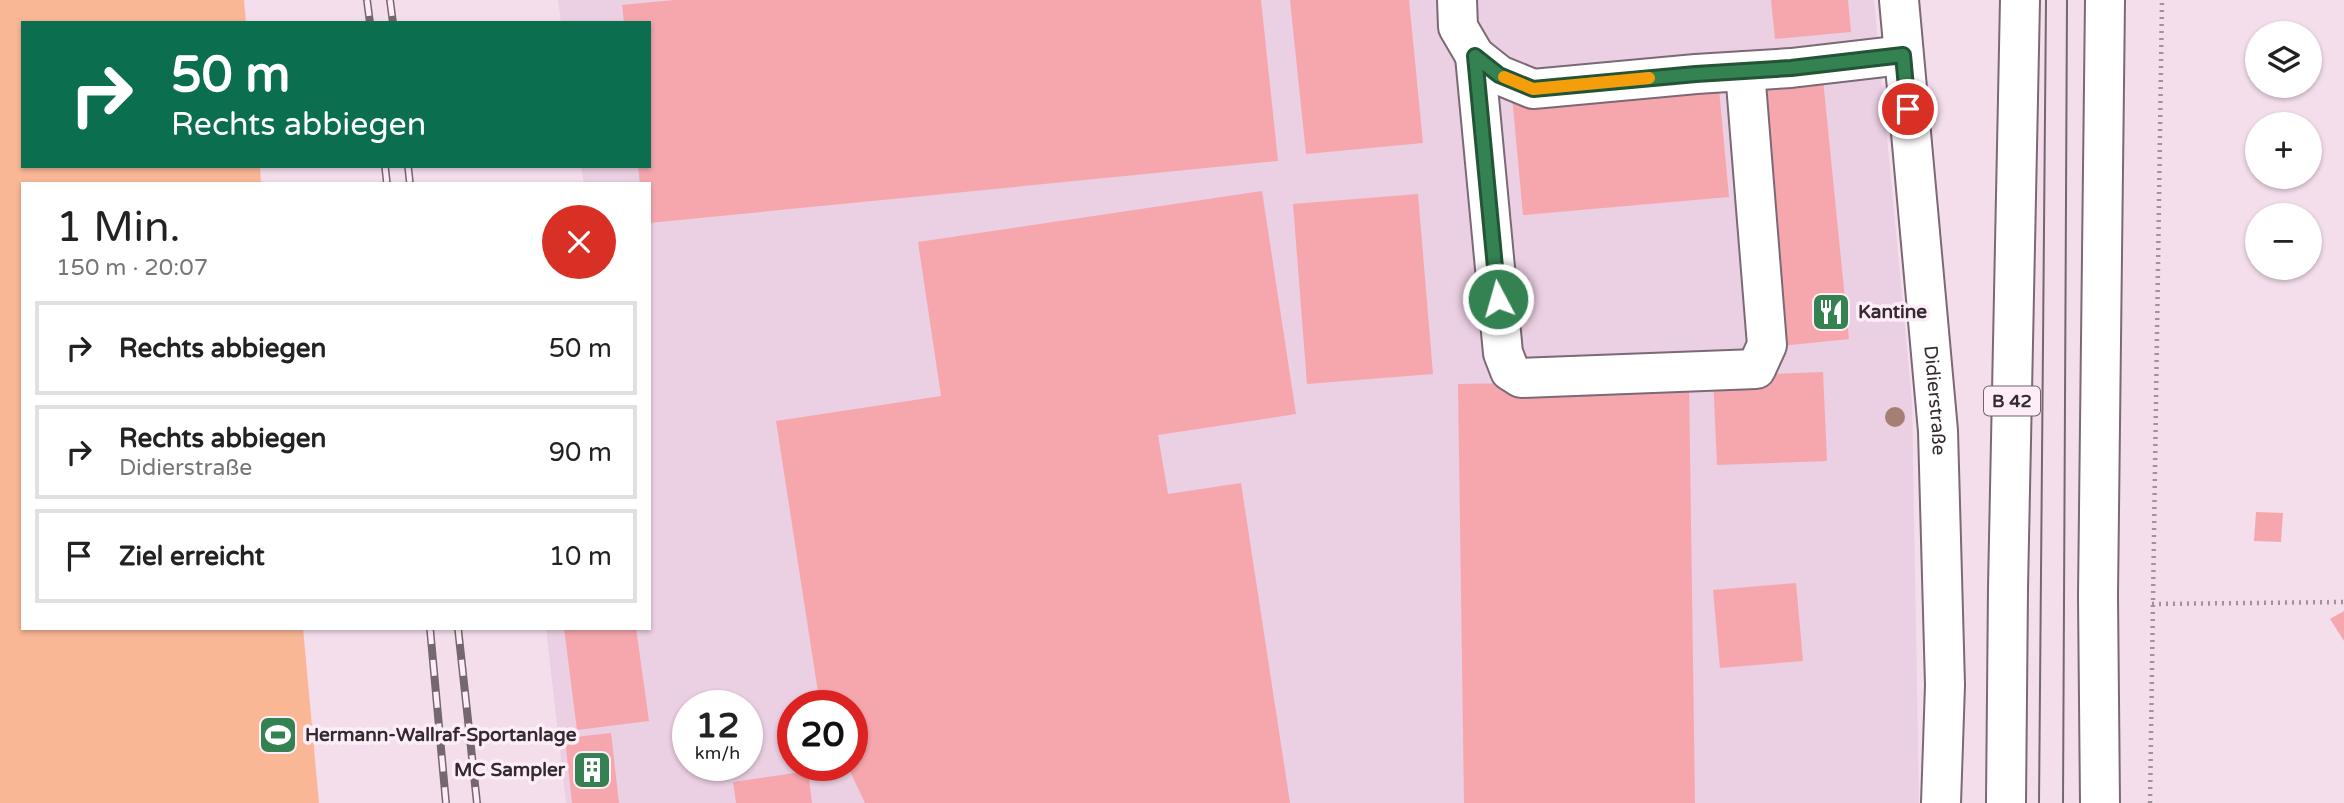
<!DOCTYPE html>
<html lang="de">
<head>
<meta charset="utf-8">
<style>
	:root { --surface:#fff; --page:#f6f6f6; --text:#222; --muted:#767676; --line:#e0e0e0 }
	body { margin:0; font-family:"Varela Round",sans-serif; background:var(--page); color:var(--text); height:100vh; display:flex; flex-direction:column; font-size:26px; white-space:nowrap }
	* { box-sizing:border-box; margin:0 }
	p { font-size:23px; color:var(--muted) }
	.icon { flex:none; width:38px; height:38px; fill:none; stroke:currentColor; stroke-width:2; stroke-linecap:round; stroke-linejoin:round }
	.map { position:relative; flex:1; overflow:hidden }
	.panel { position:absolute; left:21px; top:182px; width:630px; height:448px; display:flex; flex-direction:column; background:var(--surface); border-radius:0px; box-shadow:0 2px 5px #0004 }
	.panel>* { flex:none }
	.guide { position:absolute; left:21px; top:21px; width:630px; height:147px; border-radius:0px; box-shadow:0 2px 5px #0004; background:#0b6e4f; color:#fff; overflow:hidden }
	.fabs { position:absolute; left:2245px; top:21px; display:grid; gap:14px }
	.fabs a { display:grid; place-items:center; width:77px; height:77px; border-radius:50%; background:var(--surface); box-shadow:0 2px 5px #0004; font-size:35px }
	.speed { position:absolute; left:672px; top:690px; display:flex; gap:14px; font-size:35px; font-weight:700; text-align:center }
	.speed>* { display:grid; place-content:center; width:91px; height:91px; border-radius:50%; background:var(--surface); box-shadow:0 2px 5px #0004; line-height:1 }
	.speed small { font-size:18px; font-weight:400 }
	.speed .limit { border:10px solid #d22; background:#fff; color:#111 }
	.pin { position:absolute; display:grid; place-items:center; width:60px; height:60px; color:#fff; margin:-30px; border:4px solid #fff; border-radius:50%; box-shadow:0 2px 7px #0007 }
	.me { position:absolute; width:77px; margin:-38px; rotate:354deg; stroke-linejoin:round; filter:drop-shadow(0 0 5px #0008) }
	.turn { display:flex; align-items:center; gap:24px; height:147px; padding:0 35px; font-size:32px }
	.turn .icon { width:91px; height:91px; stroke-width:2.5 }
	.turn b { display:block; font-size:49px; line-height:60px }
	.round { display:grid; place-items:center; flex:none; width:74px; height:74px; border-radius:37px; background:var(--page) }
	.overview { display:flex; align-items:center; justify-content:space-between; height:119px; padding:0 35px }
	h1 { font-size:42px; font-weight:600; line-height:52px }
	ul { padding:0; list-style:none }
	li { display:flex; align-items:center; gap:21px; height:94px; margin:0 14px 10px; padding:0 21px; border:4px solid var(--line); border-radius:0px }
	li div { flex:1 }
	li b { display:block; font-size:26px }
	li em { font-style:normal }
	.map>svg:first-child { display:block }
	.built { fill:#ebcfe2; fill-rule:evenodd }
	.green { fill:#f9b796 }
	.building { fill:#f6a7ae }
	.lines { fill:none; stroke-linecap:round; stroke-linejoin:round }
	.minor-casing { stroke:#7b6975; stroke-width:42 }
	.highway-casing { stroke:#7b6975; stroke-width:42 }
	.path { stroke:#a1919b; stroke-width:4.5; stroke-dasharray:2 5; stroke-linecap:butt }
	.minor { stroke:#fff; stroke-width:38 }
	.highway { stroke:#fff; stroke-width:38 }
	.tram { stroke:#74676f; stroke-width:2 }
	.rail-casing { stroke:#74676f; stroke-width:8 }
	.rail { stroke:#feedf8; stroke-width:5; stroke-dasharray:16; stroke-linecap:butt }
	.tree { fill:#a67f74 }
	.route-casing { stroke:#225435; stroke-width:18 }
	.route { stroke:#348251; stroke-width:12 }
	.slow { stroke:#f59e0b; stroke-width:12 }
	.labels { text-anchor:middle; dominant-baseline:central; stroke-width:7; stroke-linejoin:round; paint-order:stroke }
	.shield { fill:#feedf8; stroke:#70656c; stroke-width:2 }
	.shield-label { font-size:18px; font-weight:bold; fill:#332b30 }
	.poi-label { font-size:19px; font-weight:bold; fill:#332b30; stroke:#feedf8; text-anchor:start }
	.street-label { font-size:19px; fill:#332b30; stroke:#feedf8 }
</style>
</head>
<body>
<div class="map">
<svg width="2344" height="803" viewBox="0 0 2344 803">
	<rect width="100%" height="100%" fill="#f4deec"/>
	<path class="built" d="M 558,0 L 1874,0 L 1912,402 L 1919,803 L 566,803 L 546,628 L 649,628 L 649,184 L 584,184 L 581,166 L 649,166 L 649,23 L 561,23 ZM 688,705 L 747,705 L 747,765 L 688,765 ZM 793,705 L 852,705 L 852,765 L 793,765 Z"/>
	<path class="green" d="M 0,0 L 244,0 L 246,23 L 23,23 L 23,166 L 260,166 L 261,184 L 23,184 L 23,628 L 303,628 L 319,803 L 0,803 Z"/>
	<g class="building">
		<path d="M 674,0 L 1261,0 L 1278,161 L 649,223 L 649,184 L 640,184 L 638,166 L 649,166 L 649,23 L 624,23 L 622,5 Z"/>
		<path d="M 1290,0 L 1409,0 L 1423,143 L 1306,154 Z"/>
		<path d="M 1771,0 L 1848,0 L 1851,32 L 1775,39 Z"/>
		<path d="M 1718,78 L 1729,197 L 1523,215 L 1512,96 Z"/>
		<path d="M 1823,79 L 1849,339 L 1781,346 L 1756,86 Z"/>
		<path d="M 1262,191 L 1296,414 L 1158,435 L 1168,494 L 1241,483 L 1290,803 L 865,803 L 847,765 L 852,765 L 852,705 L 820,705 L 776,421 L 941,396 L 918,242 Z"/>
		<path d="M 1418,194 L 1433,374 L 1307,384 L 1293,204 Z"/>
		<path d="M 1823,372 L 1827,461 L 1717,465 L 1713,376 Z"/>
		<path d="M 1689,380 L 1695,803 L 1464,803 L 1458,384 Z"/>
		<path d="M 2256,512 L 2283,513 L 2281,542 L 2254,541 Z"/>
		<path d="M 1796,583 L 1803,661 L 1720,668 L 1713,590 Z"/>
		<path d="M 2344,611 L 2344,641 L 2330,619 Z"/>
		<path d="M 564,628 L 636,628 L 649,721 L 577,730 Z"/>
		<path d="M 611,733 L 619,803 L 572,803 L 565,738 Z"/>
		<path d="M 808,771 L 812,803 L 736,803 L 733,782 Z"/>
	</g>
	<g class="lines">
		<defs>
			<g id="minor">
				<path d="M 1457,0 L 1458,27 L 1475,56 L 1499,75 L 1533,89 L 1696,74 L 1791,68 L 1903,55"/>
				<path id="s1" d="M 1899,0 L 1938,431 L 1945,685 L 1941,803"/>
				<path d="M 1475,56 L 1503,353 L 1510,371 L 1521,378 L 1756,369 L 1767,345 L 1745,71"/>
			</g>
			<g id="highway">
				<path d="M 2006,803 L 2008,588 L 2020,0"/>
				<path d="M 2100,803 L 2098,596 L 2105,0"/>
			</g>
		</defs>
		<use href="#minor" class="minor-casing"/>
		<use href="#highway" class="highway-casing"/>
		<g class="path">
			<path d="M 2152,604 L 2344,602"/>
			<path d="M 2150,803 L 2162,0"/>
		</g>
		<use href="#minor" class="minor"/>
		<use href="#highway" class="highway"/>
		<g class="tram">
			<path d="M 2039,803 L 2046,0"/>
			<path d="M 2063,803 L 2067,0"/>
		</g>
		<defs>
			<g id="rail">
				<path d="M 367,0 L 370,23"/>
				<path d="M 390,0 L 393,23"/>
				<path d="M 385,166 L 387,184"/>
				<path d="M 408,166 L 410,184"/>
				<path d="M 430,628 L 446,803"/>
				<path d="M 458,628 L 477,803"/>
			</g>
		</defs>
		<use href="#rail" class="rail-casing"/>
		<use href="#rail" class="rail"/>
	</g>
	<circle class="tree" cx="1895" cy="417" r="10"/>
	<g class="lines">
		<defs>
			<path id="route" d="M 1498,299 L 1475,56 L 1499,75 L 1533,89 L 1696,74 L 1791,68 L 1903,55 L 1908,109"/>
		</defs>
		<use href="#route" class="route-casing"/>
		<use href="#route" class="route"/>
		<path class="slow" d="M 1504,77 L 1533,89 L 1649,78"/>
	</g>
	<defs>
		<symbol id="restaurant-square" viewBox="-11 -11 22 22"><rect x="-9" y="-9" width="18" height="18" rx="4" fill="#348251" stroke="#feedf8"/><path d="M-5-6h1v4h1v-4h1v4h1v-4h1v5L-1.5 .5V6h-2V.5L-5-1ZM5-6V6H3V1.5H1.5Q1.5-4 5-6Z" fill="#fff"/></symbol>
		<symbol id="stadium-square" viewBox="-11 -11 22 22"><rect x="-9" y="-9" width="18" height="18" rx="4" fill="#348251" stroke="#feedf8"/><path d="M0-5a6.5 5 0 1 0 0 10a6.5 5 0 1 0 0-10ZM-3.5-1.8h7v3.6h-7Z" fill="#fff"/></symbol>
		<symbol id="building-square" viewBox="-11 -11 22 22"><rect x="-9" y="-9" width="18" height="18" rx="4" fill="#348251" stroke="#feedf8"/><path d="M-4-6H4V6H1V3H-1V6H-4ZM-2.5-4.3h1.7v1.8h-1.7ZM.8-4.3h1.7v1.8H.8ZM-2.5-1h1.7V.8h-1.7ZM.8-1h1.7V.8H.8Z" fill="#fff"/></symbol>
	</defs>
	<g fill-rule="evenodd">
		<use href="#restaurant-square" x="1809" y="290" width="44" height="44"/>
		<use href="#stadium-square" x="256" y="713" width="44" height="44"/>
		<use href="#building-square" x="570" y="748" width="44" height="44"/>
	</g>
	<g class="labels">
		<rect class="shield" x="1984" y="386.5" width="56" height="29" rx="5"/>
		<g class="shield-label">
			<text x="2012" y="401">B 42</text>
		</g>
		<g class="poi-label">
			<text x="1858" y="312">Kantine</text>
			<text x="305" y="735">Hermann-Wallraf-Sportanlage</text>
			<text x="565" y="770" text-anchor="end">MC Sampler</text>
		</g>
		<g class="street-label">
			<text stroke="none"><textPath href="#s1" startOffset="402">Didierstraße</textPath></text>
		</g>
	</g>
</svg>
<div class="fabs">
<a><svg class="icon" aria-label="layers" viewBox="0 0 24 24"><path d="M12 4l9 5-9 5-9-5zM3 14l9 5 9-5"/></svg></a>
<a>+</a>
<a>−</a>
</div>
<div class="speed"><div>12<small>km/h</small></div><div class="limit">20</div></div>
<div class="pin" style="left:1908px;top:109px;background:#d93025"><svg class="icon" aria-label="arrive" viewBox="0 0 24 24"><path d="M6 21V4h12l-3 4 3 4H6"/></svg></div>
<svg class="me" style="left:1498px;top:299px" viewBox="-20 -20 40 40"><circle r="17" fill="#348251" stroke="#fff" stroke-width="3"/><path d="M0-11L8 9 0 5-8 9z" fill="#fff"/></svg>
<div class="guide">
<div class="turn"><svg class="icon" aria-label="right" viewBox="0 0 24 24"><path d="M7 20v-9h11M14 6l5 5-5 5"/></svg><div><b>50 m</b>Rechts abbiegen</div></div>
</div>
<section class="panel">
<div class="overview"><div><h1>1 Min.</h1><p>150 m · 20:07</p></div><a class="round" style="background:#d93025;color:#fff"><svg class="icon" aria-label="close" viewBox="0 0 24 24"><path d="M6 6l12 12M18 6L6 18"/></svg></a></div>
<ul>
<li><svg class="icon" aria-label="right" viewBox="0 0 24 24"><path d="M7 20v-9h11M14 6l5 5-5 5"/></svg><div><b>Rechts abbiegen</b></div><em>50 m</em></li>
<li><svg class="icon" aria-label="right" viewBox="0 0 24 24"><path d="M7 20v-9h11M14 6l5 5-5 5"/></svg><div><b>Rechts abbiegen</b><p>Didierstraße</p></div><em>90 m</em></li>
<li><svg class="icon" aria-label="arrive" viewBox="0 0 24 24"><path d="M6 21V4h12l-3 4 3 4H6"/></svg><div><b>Ziel erreicht</b></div><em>10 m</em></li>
</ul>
</section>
</div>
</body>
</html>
